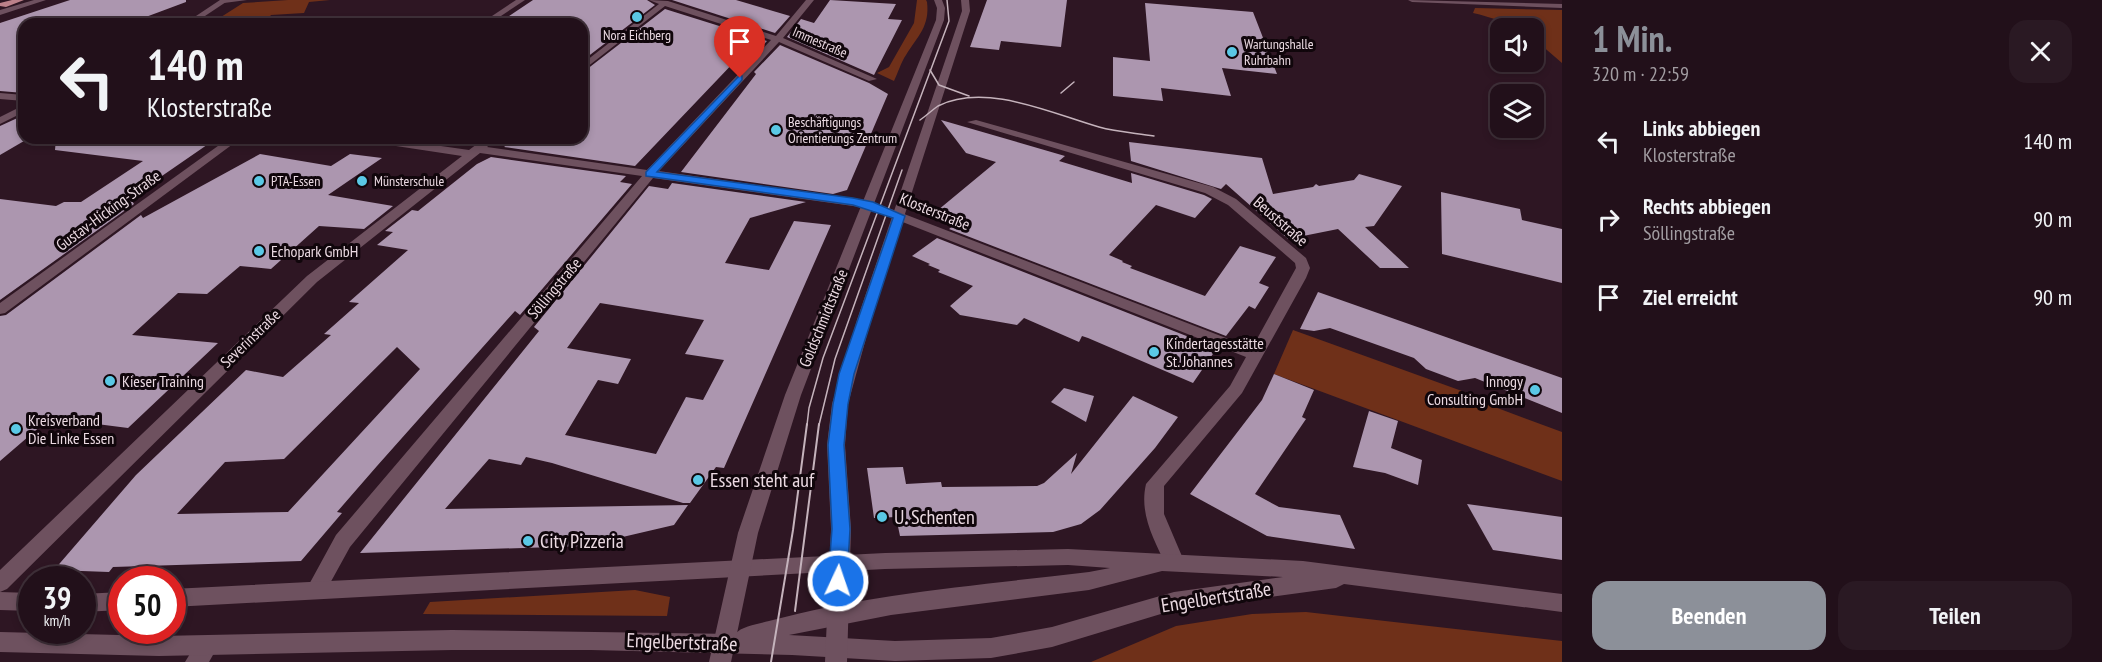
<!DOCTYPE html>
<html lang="de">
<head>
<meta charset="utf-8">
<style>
	:root { --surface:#22101a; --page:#2a1923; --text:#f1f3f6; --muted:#a29da2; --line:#3f3039; --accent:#8c9099 }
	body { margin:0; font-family:"PT Sans Narrow",sans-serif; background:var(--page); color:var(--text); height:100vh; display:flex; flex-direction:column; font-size:22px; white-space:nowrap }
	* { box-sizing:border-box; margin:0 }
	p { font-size:20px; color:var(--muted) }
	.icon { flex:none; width:33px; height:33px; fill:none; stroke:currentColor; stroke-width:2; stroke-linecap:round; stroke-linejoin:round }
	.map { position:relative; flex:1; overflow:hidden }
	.drawer { display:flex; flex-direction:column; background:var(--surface); width:540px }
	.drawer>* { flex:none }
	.top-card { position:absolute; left:18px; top:18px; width:570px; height:126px; border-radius:18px; box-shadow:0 3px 9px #0003,0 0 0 2px var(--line); background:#22101a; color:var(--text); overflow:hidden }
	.tools { position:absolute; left:1490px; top:18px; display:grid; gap:12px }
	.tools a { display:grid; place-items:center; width:54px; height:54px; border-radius:12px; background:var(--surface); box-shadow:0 3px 9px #0003,0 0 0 2px var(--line); font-size:30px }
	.speed { position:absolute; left:18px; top:566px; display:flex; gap:12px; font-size:30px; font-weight:700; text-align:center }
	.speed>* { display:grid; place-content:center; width:78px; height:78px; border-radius:50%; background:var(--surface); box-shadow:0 3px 9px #0003,0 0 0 2px var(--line); line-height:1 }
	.speed small { font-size:15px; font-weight:400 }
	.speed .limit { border:9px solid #d22; background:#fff; color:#111 }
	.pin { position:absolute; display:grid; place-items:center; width:51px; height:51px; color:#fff; margin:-62px -26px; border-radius:50% 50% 50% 0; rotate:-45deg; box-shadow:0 0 6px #0007 }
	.pin .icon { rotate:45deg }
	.me { position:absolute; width:66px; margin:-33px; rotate:3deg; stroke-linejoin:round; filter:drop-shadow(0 0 4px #0008) }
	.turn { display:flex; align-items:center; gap:21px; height:126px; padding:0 30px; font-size:27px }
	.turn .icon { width:78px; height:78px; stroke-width:2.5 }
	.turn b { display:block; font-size:42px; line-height:51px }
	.round { display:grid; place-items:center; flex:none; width:63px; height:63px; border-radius:18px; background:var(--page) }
	.overview { display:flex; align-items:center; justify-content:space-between; height:102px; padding:0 30px }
	h1 { font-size:36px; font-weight:800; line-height:45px; color:var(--accent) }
	.action { display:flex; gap:12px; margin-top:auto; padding:12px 30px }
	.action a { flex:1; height:69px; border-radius:18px; background:var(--accent); color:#fff; font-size:24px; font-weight:800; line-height:69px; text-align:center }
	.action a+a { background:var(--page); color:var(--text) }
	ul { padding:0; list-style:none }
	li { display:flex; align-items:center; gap:18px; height:78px; padding:0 30px }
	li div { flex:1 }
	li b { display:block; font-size:22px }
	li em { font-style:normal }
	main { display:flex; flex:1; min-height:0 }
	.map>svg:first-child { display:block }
	.green { fill:#6f3019 }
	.building { fill:#ac96af; fill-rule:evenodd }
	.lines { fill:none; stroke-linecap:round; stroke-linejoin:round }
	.pedestrian { fill:#6e515f; fill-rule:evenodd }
	.minor { fill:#6e515f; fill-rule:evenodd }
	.tertiary { fill:#6e515f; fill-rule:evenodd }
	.secondary { fill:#6e515f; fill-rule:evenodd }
	.primary { fill:#bc818a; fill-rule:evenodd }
	.tram-far1 { stroke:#c5b3bc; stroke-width:1.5 }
	.tram { stroke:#c5b3bc; stroke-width:2 }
	.route { fill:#1a73e8; stroke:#114b97; stroke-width:1.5 }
	.poi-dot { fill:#5ac8e5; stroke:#10060b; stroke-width:2 }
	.labels { text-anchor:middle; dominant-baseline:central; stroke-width:6; stroke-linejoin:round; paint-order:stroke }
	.far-poi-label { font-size:14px; fill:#ebdae2; stroke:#10060b; text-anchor:start }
	.far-street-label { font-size:14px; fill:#ebdae2; stroke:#10060b }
	.street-label { font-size:16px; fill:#ebdae2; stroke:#10060b }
	.poi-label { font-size:16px; fill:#ebdae2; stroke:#10060b; text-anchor:start }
	.near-poi-label { font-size:20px; fill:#ebdae2; stroke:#10060b; text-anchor:start }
	.near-street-label { font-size:20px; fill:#ebdae2; stroke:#10060b }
</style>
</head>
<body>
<main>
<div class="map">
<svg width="1562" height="662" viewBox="0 0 1562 662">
	<rect width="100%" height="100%" fill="#2e1623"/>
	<g class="green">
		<path d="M 288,0 L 330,0 L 309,2 L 304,13 L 271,15 L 264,24 L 210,24 L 243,3 Z"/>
		<path d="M 917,0 L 926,0 L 927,2 C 930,26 918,36 906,55 C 901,62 898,73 894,81 L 877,73 L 889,67 L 914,23 Z"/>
		<path d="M 1475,8 L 1562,10 L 1562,63 L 1533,38 L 1533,28 C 1513,28 1493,17 1473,13 Z"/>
		<path d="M 1293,330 L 1484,399 L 1492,406 L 1562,432 L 1562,481 L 1274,374 Z"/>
		<path d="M 635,590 L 670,597 L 667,616 L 423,614 L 430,602 Z"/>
		<path d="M 1306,612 L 1562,641 L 1562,662 L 1091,662 L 1176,626 L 1252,614 Z"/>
	</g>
	<g class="building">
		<path d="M 70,0 L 186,0 L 186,2 L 127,24 L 24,24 L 24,93 L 0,91 L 0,23 Z"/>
		<path d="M 533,0 L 647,0 L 655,5 L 582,61 L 582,24 L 497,24 Z"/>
		<path d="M 672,0 L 736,0 L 790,16 L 775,33 Z"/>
		<path d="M 830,0 L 896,4 L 888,19 L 902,20 L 874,75 L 787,37 L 801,19 L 814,23 Z"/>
		<path d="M 987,0 L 1067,0 L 1061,47 L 1001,41 L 999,50 L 970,47 Z"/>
		<path d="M 1145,3 L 1253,12 L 1277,74 L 1222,68 L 1231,96 L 1161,88 L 1163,101 L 1113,96 L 1113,57 L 1150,61 Z"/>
		<path d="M 665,9 L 767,41 L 745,64 L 738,58 L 635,166 L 504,147 L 515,138 L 582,138 L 582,73 Z"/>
		<path d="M 780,45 L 869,83 L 888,94 L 847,190 L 833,194 L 681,172 L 756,74 L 754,72 Z"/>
		<path d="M 24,115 L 24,141 L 0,155 L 0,126 Z"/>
		<path d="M 941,120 L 1065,156 L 1059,161 L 1132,183 L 1131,173 L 1204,195 L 1212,199 L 1195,218 L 1156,205 L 1109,255 L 1123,261 L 1122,262 L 1132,266 L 1130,268 L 1205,296 L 1240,246 L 1276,257 L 1259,283 L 1269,287 L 1255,309 L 1249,306 L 1226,336 L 949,229 L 956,224 L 932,215 L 996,162 L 966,153 Z"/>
		<path d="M 56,138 L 217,138 L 130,198 L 134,204 L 0,300 L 0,199 L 56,206 L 64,202 L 81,202 L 143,161 L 55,150 Z"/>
		<path d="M 1129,142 L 1262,158 L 1273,194 L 1313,187 L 1316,184 L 1319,186 L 1354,180 L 1359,174 L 1402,186 L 1374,226 L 1365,227 L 1409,268 L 1380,268 L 1338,229 L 1288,239 L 1226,184 L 1221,189 L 1131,161 Z"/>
		<path d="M 260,154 L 331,166 L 350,154 L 382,158 L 328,195 L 393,206 L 364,229 L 319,226 L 271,269 L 240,266 L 207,294 L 178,293 L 132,335 L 218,343 L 128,428 L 50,418 L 0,461 L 0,316 L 6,315 L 141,215 L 143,218 Z"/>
		<path d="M 491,157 L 626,176 L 620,182 L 632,184 L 520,315 L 515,311 L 377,466 L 337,512 L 342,513 L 301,561 L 113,567 L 109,572 L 54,570 L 136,475 L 246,370 L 283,377 L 331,335 L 324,334 L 359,303 L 349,302 L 408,250 L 377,245 L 393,232 L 385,231 L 412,210 L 418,211 L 477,164 ZM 397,347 L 420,369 L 288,512 L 177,514 L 225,462 L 284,459 Z"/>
		<path d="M 672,183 L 806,202 L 750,218 L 725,263 L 769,270 L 794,221 L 831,225 L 724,468 L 716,467 L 690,503 L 683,503 L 552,463 L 526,457 L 521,465 L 489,459 L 445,509 L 688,505 L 674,525 L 584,546 L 360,553 L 539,331 L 534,327 L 649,186 L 668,189 ZM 600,303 L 704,320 L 685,354 L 724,360 L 703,400 L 686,397 L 656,454 L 565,435 L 598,380 L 618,384 L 631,359 L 567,348 Z"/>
		<path d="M 1441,192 L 1520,209 L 1522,220 L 1562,229 L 1562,283 L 1442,254 Z"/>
		<path d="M 937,238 L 1217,348 L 1193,383 L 1088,338 L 1082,336 L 1079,342 L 1024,318 L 1017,325 L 960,315 L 950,306 L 973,286 L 938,272 L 940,270 L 928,265 L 930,264 L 912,256 Z"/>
		<path d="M 1318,292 L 1562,378 L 1562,413 L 1475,378 L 1458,381 L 1426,369 L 1414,358 L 1330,328 L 1314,331 L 1300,329 Z"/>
		<path d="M 1274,374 L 1314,390 L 1302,417 L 1306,419 L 1255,494 L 1279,507 L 1340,515 L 1355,549 L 1267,536 L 1190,494 L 1262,400 Z"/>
		<path d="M 1064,388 L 1094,396 L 1086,422 L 1051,402 Z"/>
		<path d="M 1133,396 L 1178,417 L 1155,448 L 1100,510 L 1081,524 L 1053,532 L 900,536 L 896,517 L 874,518 L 867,468 L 903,467 L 906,484 L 941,482 L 942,487 L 1037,486 L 1044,483 L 1077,453 L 1071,474 Z"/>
		<path d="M 1369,411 L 1398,421 L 1391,448 L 1422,460 L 1418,485 L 1385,473 L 1353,467 Z"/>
		<path d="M 1467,504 L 1562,517 L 1562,560 L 1493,550 Z"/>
	</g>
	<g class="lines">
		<path class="pedestrian" d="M 0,93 L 24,95 L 24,101 L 0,99 Z"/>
		<g class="minor">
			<path d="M 221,0 L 247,0 L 224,3 Z"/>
			<path d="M 516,0 L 525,0 L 489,24 L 480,24 Z"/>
			<path d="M 649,0 L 668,1 L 776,36 L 806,0 L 814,0 L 783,38 L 877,79 L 869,81 L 779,42 L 659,171 L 873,202 L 1252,348 L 1296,268 L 1295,263 L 1228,205 L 1205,193 L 967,122 L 976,120 L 1213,187 L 1236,199 L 1306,258 L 1310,268 L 1306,278 L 1242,393 L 1164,486 L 1164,514 L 1184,561 L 1181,567 L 1174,569 L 1167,567 C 1154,540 1139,514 1146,484 L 1230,386 L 1246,357 L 867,208 L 653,178 L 350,547 L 323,596 L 316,599 L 309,596 L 306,590 L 336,535 L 642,176 L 480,153 L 317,282 L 7,589 L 0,592 L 0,570 L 307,276 L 462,156 L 363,141 L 358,138 L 385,138 L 469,150 L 485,138 L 497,138 L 487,147 L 647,170 L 771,40 L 665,6 L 582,71 L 582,64 L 659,4 Z"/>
			<path d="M 229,138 L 241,138 L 5,313 L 0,314 L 0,303 Z"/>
			<path d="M 207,636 L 215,639 L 218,646 L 209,662 L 185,662 L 199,639 Z"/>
		</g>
		<g class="tertiary">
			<path d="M 34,0 L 46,0 L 0,15 L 0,10 Z"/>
			<path d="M 220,0 L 229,0 L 193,24 L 184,24 Z"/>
			<path d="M 24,105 L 24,112 L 0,124 L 0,117 Z"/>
			<path d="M 1068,549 L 1303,561 L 1562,594 L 1562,612 L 1344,584 L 1336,588 L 1174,610 L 1052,647 L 991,658 L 895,661 L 792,655 L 591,650 L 452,650 L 159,656 L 0,652 L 0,632 L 159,636 L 452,630 L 735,634 C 742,626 758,624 769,621 C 872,593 982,585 1089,572 L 1110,568 L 1068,565 L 885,569 L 172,607 L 172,589 L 885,553 ZM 1162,571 L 1283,577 L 1174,592 L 1052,627 L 991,638 L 895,641 L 789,635 L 891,615 L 1089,590 Z"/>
			<path d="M 0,592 L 32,593 L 32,611 L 0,610 Z"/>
			<path d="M 122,592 L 122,610 L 82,612 L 82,594 Z"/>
		</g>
		<g class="secondary">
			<path d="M 934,0 L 942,0 L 945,8 L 944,20 L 801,395 L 758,533 L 731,662 L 709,662 L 738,533 L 785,395 L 936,20 L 937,8 Z"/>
			<path d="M 961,0 L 969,0 L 970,11 L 871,320 L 848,404 L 845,445 L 851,529 L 847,662 L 825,662 L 831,529 L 827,445 L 832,404 L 857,320 L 962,11 Z"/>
			<path d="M 1408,0 L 1562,4 L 1562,8 L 1412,2 Z"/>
		</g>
		<path class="primary" d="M 12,0 L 24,0 L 6,7 L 0,6 L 0,3 Z"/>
		<g class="tram-far1">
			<path d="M 930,70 L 939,85 L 969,96"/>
			<path d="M 1061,93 L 1074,82"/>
			<path d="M 920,120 C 926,116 932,110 938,106 C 986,82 1053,114 1099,127 C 1117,132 1136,133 1154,136"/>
			<path d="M 807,425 L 809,408 L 823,358 L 949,21 L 947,0"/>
			<path d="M 819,425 L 835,359 L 902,170"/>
		</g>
		<g class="tram">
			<path d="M 795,611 L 819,424"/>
			<path d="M 771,662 L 793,530 L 807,424"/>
		</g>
	</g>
	<path class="route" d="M 740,75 L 742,76 L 742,80 L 657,172 L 853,198 L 873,202 L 905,216 L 854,374 L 848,404 L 844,445 L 850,529 L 847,581 L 844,587 L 838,589 L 831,587 L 828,581 L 832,529 L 828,445 L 833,404 L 839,374 L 893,218 L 853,205 L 646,176 L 646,172 Z"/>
	<g class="poi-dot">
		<circle cx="637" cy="17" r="6"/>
		<circle cx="1232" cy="52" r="6"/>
		<circle cx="776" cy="130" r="6"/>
		<circle cx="259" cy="181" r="6"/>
		<circle cx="362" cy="181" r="6"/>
		<circle cx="259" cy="251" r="6"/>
		<circle cx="1154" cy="352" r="6"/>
		<circle cx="110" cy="381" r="6"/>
		<circle cx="1535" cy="390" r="6"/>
		<circle cx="16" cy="429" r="6"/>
		<circle cx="698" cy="480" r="6"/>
		<circle cx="882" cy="517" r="6"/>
		<circle cx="528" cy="541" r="6"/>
	</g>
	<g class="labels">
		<g class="far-poi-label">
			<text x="637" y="35" text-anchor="middle">Nora Eichberg</text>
			<text x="1244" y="44">Wartungshalle<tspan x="1244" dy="16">Ruhrbahn</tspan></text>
			<text x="788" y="122">Beschäftigungs<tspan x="788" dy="16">Orientierungs Zentrum</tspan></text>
			<text x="271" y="181">PTA-Essen</text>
			<text x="374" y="181">Münsterschule</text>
		</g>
		<g class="far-street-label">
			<text transform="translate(820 42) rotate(23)">Immestraße</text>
		</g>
		<g class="street-label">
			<text transform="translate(108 210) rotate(-36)">Gustav-Hicking-Straße</text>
			<text transform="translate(935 211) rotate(22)">Klosterstraße</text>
			<text transform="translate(1281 221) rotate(41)">Beuststraße</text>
			<text transform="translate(554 288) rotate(-50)">Söllingstraße</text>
			<text transform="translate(823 318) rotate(-68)">Goldschmidtstraße</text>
			<text transform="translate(250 338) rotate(-44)">Severinstraße</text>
		</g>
		<g class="poi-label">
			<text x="271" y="251">Echopark GmbH</text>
			<text x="1166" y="343">Kindertagesstätte<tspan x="1166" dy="18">St. Johannes</tspan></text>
			<text x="122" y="381">Kieser Training</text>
			<text x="1523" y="381" text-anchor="end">Innogy<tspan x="1523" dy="18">Consulting GmbH</tspan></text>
			<text x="28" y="420">Kreisverband<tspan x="28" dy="18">Die Linke Essen</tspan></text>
		</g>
		<g class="near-poi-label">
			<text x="710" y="480">Essen steht auf</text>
			<text x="894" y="517">U. Schenten</text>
			<text x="540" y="541">City Pizzeria</text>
		</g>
		<g class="near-street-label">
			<text transform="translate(1216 597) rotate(-9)">Engelbertstraße</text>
			<text transform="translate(682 642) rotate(2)">Engelbertstraße</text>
		</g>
	</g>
</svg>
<div class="tools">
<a><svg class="icon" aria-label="sound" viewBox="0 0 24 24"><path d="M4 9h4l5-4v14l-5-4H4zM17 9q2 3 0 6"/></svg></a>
<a><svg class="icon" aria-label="layers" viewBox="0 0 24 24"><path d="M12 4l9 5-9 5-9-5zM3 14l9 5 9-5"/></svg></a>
</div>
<div class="speed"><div>39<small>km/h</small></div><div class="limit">50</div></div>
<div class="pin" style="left:740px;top:78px;background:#d93025"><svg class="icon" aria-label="arrive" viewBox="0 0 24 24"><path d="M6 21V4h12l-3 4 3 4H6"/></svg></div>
<svg class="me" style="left:838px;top:581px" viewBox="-20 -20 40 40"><circle r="17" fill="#1a73e8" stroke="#fff" stroke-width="3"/><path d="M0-11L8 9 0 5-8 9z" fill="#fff"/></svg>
<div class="top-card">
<div class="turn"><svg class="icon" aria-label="left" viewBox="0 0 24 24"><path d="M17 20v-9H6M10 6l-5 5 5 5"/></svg><div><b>140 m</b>Klosterstraße</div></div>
</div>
</div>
<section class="drawer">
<div class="overview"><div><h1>1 Min.</h1><p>320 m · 22:59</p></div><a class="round"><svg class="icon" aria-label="close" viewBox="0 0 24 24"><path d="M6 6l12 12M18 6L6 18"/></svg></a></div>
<ul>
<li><svg class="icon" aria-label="left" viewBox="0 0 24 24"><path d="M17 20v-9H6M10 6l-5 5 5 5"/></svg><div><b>Links abbiegen</b><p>Klosterstraße</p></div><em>140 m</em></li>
<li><svg class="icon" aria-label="right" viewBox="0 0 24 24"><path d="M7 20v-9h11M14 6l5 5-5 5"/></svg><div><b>Rechts abbiegen</b><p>Söllingstraße</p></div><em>90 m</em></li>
<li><svg class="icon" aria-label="arrive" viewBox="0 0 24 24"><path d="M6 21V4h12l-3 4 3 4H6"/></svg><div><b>Ziel erreicht</b></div><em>90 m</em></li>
</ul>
<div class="action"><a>Beenden</a><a>Teilen</a></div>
</section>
</main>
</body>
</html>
